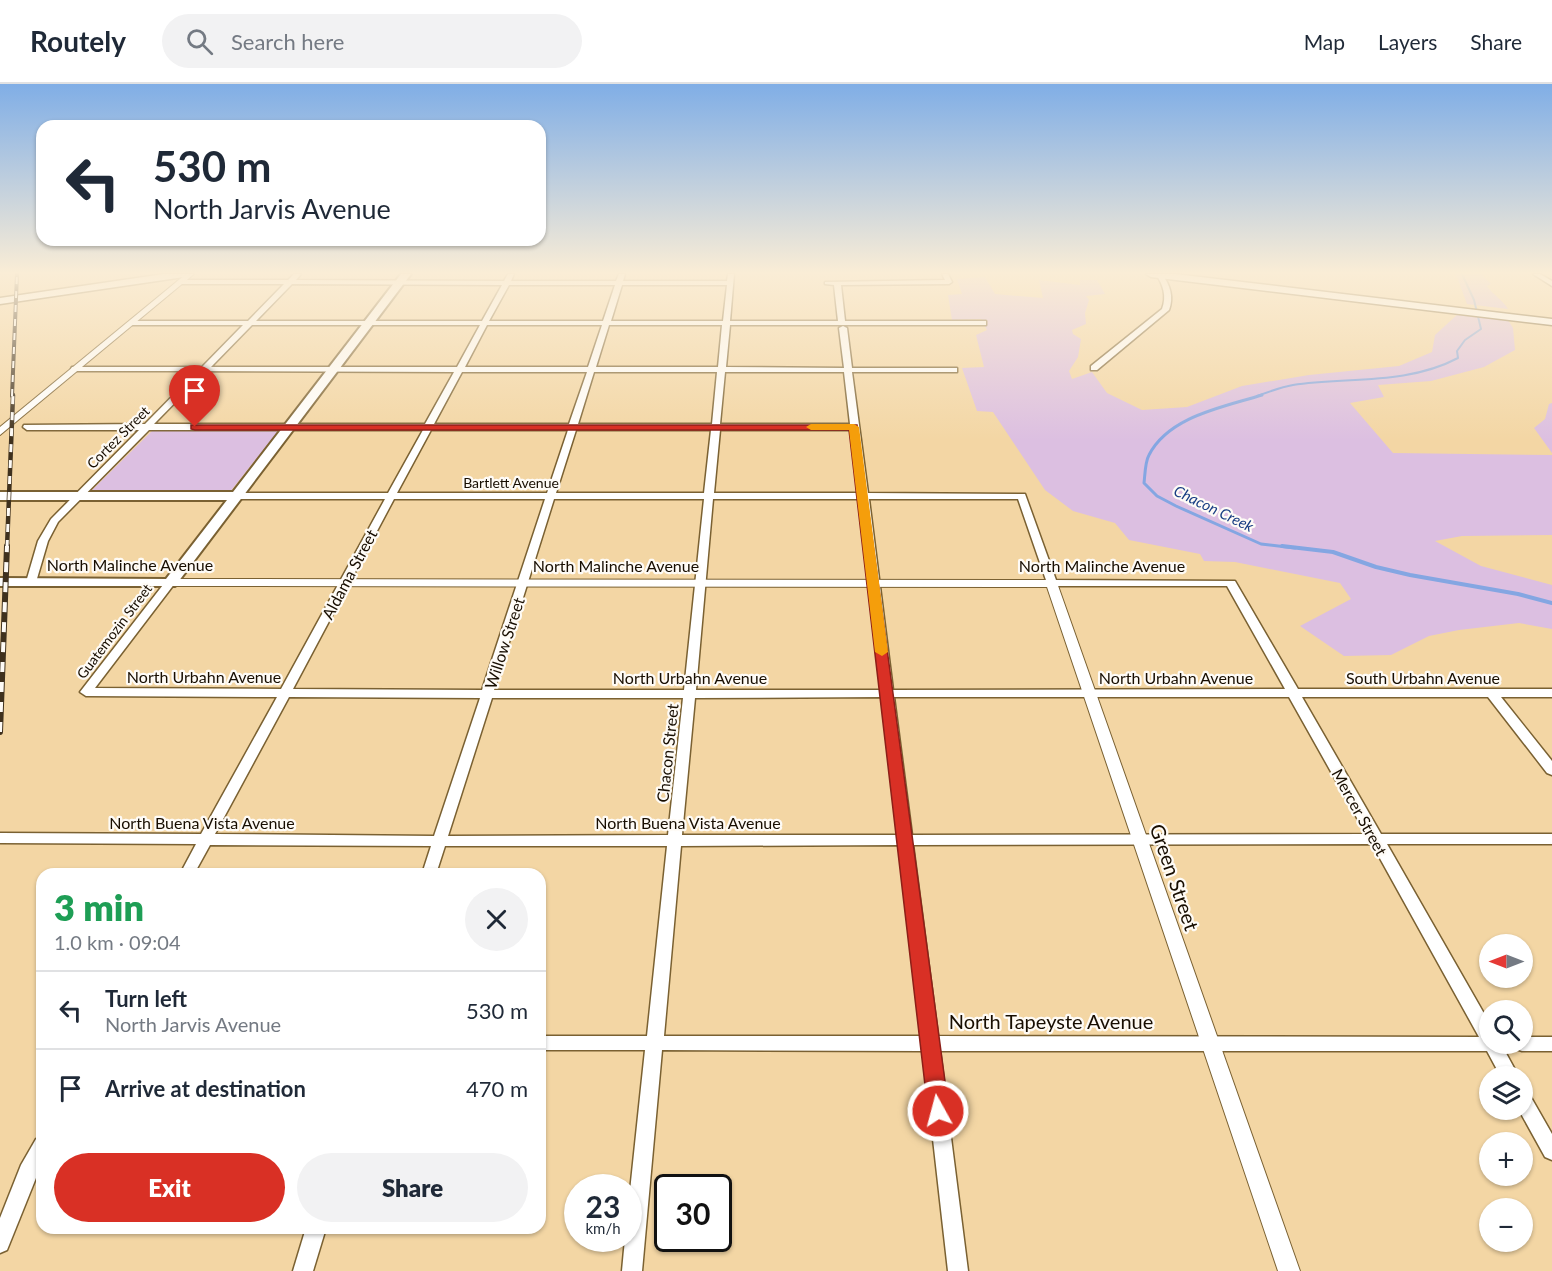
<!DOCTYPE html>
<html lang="en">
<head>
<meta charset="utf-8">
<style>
	:root { --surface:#fff; --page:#f2f2f3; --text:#1f2937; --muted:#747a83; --line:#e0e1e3; --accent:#d93025 }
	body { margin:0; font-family:Lato,sans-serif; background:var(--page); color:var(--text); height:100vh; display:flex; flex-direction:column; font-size:22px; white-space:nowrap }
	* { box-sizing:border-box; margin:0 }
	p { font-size:20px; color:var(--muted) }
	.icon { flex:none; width:33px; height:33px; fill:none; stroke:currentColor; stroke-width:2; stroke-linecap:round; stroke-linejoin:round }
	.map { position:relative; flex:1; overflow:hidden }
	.panel { position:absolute; left:36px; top:784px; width:510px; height:366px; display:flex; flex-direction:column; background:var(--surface); border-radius:18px; box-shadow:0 2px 4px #0004 }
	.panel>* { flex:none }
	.hud { position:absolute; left:36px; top:36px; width:510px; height:126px; border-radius:18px; box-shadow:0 2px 4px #0004; background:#fff; color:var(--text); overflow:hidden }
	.needle { width:39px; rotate:270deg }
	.buttons { position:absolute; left:1479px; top:850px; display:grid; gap:12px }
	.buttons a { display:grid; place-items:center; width:54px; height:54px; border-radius:50%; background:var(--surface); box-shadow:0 2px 4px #0004; font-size:30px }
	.speed { position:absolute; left:564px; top:1090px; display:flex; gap:12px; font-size:30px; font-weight:700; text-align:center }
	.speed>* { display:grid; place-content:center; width:78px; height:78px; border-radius:50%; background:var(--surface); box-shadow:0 2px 4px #0004; line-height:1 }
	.speed small { font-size:15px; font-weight:400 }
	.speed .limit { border:3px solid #111; border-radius:9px; background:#fff; color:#111 }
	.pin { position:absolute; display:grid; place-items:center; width:51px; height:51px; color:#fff; margin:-62px -26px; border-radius:50% 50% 50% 0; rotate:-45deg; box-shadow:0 0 6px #0007 }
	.pin .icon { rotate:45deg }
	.me { position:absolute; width:66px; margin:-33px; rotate:353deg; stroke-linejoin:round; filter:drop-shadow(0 0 4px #0008) }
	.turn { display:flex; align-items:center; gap:21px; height:126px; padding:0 18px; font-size:27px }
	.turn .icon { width:78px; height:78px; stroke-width:2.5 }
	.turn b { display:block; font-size:42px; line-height:51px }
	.round { display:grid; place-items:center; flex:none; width:63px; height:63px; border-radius:32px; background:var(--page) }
	.headline { display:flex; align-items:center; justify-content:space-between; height:102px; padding:0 18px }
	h1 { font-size:36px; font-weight:800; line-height:45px; color:#1e9e55 }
	.button { display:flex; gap:12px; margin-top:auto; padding:12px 18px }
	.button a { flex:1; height:69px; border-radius:36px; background:var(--accent); color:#fff; font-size:24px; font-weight:800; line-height:69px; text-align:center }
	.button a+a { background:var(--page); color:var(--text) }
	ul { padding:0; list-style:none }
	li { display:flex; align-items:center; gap:18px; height:78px; padding:0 18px; border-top:2px solid var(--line) }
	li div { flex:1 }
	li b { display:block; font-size:22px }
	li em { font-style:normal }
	header { display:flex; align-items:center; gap:36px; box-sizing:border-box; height:84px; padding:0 30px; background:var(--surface); border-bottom:2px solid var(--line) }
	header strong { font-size:28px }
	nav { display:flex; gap:33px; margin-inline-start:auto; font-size:21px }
	.search { width:420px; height:54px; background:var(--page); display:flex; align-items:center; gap:15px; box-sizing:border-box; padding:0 21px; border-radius:33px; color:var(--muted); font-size:22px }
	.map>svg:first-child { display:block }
	.green { fill:#dcbfe1 }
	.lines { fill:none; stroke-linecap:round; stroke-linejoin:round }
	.stream-far2 { stroke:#84a6e2; stroke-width:2 }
	.stream-far1 { stroke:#84a6e2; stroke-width:3 }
	.stream { stroke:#84a6e2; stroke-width:4 }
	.minor-casing { stroke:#7a6132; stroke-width:3 }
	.tertiary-casing { stroke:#7a6132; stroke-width:2 }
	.secondary-casing { stroke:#7a6132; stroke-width:4 }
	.primary-casing { stroke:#7a6132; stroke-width:3 }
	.minor { fill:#fff; fill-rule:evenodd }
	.tertiary { fill:#fff; fill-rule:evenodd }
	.secondary { fill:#fff; fill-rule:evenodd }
	.primary { fill:#fff; fill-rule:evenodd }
	.rail-far2-casing { stroke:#3f311e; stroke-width:4 }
	.rail-far1-casing { stroke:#3f311e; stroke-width:4.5 }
	.rail-casing { stroke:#3f311e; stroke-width:6 }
	.rail-far2 { stroke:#fefbf6; stroke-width:2; stroke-dasharray:7; stroke-linecap:butt }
	.rail-far1 { stroke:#fefbf6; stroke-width:3; stroke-dasharray:8; stroke-linecap:butt }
	.rail { stroke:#fefbf6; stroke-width:4; stroke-dasharray:10; stroke-linecap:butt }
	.route { fill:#d93025; stroke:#8d1f18; stroke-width:1.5 }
	.slow { fill:#f59e0b }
	.labels { text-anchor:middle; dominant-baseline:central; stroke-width:4.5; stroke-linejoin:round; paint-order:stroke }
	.far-street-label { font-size:14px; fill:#170d00; stroke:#fefbf6 }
	.far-water-label { font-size:15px; font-style:italic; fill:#183d83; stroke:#fefbf6 }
	.street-label { font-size:16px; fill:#170d00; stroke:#fefbf6 }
	.near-street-label { font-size:20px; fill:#170d00; stroke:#fefbf6 }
</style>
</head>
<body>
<header>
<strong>Routely</strong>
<div class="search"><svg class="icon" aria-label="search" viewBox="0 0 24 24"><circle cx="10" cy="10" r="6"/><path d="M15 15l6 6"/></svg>Search here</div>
<nav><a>Map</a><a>Layers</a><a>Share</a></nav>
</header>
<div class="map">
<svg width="1552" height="1187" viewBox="0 0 1552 1187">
	<rect width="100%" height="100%" fill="#f3d6a4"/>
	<g class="green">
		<path d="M 1456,190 L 1481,190 L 1491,200 L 1487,202 C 1493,211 1503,216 1508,225 L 1467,220 Z"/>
		<path d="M 985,193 L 995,210 L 1043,214 L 1039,196 L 1080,201 L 1080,196 L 1097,196 L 1105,210 L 1086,212 L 1089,216 L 1085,229 L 1086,240 L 1072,246 L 1073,250 L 1081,255 L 1078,273 L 1069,287 L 1072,295 L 1092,288 L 1107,309 L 1142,326 L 1187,323 L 1242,302 L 1309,291 L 1399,282 L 1432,268 L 1435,251 L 1459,229 L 1508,236 L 1513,244 L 1515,266 L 1484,283 L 1431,297 L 1378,301 L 1384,313 L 1350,319 L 1393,369 L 1552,371 L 1552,451 L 1462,452 L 1435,457 L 1481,482 L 1552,501 L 1552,545 L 1519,539 L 1459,546 L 1429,552 L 1391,571 L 1344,572 L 1300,542 L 1351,515 L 1340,499 L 1235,478 L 1204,477 L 1200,470 L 1129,456 L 1115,439 L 1073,427 L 1045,406 L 993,328 L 977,327 L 962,284 L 984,283 L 976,251 L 987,246 L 981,235 L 952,236 L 948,211 L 962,210 L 957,195 Z"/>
		<path d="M 1552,319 L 1552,369 L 1534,344 L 1545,335 L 1549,320 Z"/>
		<path d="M 153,346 L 276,345 L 279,346 L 230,408 L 90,408 Z"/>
	</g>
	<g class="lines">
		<path class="stream-far2" d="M 1257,312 C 1268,308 1281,303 1293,301 C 1348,293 1407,301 1458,274 L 1457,267 L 1465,256 L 1481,245 L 1474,216 L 1462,190"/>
		<path class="stream-far1" d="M 1262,311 C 1224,323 1169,332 1149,371 C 1145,378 1145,391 1144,399 L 1157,412 L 1176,422 L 1261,460 L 1295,464"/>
		<path class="stream" d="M 1282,462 L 1333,468 L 1376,483 L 1410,491 L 1518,510 L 1552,519"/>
		<defs>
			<g id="minor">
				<path d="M 294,190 L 301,190 L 296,196 L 504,197 L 508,190 L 514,190 L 511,197 L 616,197 L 619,190 L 625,190 L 623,197 L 727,197 L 728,190 L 734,190 L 730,237 L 838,237 L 834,201 L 825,200 L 825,198 L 945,196 L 942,190 L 948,190 L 952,198 L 949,200 L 841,201 L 845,237 L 986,237 L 986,241 L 730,241 L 726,283 L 844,284 L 839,244 L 843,242 L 847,244 L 852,284 L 957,284 L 957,288 L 852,288 L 868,409 L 1025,410 L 1056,496 L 1235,497 L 1298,605 L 1552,605 L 1552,613 L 1501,613 L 1552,677 L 1552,691 L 1547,689 L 1488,613 L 1302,613 L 1381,750 L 1552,750 L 1552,760 L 1387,760 L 1490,940 L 1490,960 L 1501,960 L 1519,993 L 1501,993 L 1487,967 L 940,967 L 968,1187 L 948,1187 L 923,967 L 662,966 L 642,1187 L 622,1187 L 625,1155 L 628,1155 L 628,1126 L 645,966 L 540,966 L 540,952 L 647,952 L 667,762 L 445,762 L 436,790 L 422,790 L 431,762 L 210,761 L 194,790 L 180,790 L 196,760 L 0,759 L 0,749 L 201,750 L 277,613 L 86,612 L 80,608 L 166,497 L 170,496 L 175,499 L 95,604 L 281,605 L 385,415 L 235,415 L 230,412 L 235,409 L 388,409 L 423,346 L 149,346 L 58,438 L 48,457 L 36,498 L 35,500 L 27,500 L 26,498 L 38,457 L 51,435 L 139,346 L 27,346 L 23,343 L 24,341 L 145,340 L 197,287 L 75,287 L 71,285 L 72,283 L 202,283 L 243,241 L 132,241 L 128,239 L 132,237 L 248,237 L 284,200 L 180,200 L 177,198 L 180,196 L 288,196 ZM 292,200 L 502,201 L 482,237 L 256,237 ZM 509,201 L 615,201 L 603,237 L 489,237 ZM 622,201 L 727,201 L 723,237 L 611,237 ZM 252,241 L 480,241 L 457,283 L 211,283 ZM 487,241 L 602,241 L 588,283 L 465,283 ZM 609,241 L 722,241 L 718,283 L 596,283 ZM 206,287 L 454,288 L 425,340 L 154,340 ZM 462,288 L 587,288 L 569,340 L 434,340 ZM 594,288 L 717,288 L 712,340 L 578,340 ZM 725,288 L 844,288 L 850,340 L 720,340 ZM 431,346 L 568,346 L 547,409 L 397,409 ZM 576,346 L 711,346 L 704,409 L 556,409 ZM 720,346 L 851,346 L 858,409 L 714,409 ZM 394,415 L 545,415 L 482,606 L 293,605 ZM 554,415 L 704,415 L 684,606 L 494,606 ZM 713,415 L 859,415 L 881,606 L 696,606 ZM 869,415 L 1018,415 L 1047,499 L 1052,502 L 1227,502 L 1285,605 L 893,606 ZM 289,613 L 480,614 L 434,752 L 215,750 ZM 882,613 L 898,751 L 682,751 L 695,614 ZM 894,613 L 1289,613 L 1366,750 L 912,751 ZM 492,614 L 683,614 L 668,751 L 448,752 ZM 1372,760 L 1479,953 L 938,952 L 913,761 ZM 899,761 L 921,952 L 664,952 L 681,762 Z"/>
				<path d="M 1156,190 L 1162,190 C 1170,201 1174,213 1169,226 L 1097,286 L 1091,286 L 1091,282 L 1162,225 C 1167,212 1163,201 1156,190 Z"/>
				<path d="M 1533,190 L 1540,190 L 1552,197 L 1552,202 Z"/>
				<path d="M 1522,953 L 1552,953 L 1552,967 L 1522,967 L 1516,965 L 1514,960 L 1522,960 Z"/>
				<path d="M 1522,1006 L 1528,1008 L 1552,1050 L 1552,1076 L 1545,1073 L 1519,1026 L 1522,1026 Z"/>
				<path d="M 42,1052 L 42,1079 L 7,1166 L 0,1169 L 0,1134 L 21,1081 L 36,1055 Z"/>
				<path d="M 306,1144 L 326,1144 L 313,1187 L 293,1187 Z"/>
			</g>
			<g id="tertiary">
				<path d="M 186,190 L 194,190 L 0,351 L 0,343 Z"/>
				<path d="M 170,495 L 1056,496 L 1300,1187 L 1278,1187 L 1047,503 L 166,502 L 164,499 Z"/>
			</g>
			<path id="secondary" d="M 401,190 L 411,190 L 175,502 L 0,502 L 0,494 L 166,495 L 227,416 L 0,416 L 0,408 L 233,408 Z"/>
			<g id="primary">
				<path d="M 164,190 L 189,190 L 184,193 L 0,220 L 0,214 Z"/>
				<path d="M 1146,190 L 1175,190 L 1552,235 L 1552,241 L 1151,193 Z"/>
			</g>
		</defs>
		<use href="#minor" class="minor-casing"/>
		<use href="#tertiary" class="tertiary-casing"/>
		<use href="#secondary" class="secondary-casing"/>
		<use href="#primary" class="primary-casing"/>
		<use href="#minor" class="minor"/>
		<use href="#tertiary" class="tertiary"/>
		<use href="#secondary" class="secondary"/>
		<use href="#primary" class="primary"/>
		<defs>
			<path id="rail-far2" d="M 12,312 L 17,190"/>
			<path id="rail-far1" d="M 7,464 L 13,311"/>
			<path id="rail" d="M 0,648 L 7,462"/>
		</defs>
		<use href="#rail-far2" class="rail-far2-casing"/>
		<use href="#rail-far1" class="rail-far1-casing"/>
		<use href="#rail" class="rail-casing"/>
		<use href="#rail-far2" class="rail-far2"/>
		<use href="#rail-far1" class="rail-far1"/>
		<use href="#rail" class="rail"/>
	</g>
	<linearGradient id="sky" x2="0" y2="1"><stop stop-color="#80aee6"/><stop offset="0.53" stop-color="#faedd6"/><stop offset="1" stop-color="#faedd6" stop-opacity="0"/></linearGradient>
	<rect width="1552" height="356" fill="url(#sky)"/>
	<path class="route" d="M 191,341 L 857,341 L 949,1027 L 946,1033 L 938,1036 L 931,1033 L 928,1027 L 849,346 L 195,346 L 191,345 Z"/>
	<path class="slow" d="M 854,340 L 859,343 L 888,568 L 882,572 L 875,568 L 849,346 L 811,346 L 806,343 L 811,340 Z"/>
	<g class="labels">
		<g class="far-street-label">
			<text transform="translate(118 353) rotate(-45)">Cortez Street</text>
			<text x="511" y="398">Bartlett Avenue</text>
			<text transform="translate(114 547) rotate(-53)">Guatemozin Street</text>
		</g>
		<g class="far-water-label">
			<text transform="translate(1214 424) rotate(26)">Chacon Creek</text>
		</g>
		<g class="street-label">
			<text x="130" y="480">North Malinche Avenue</text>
			<text x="616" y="481">North Malinche Avenue</text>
			<text x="1102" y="481">North Malinche Avenue</text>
			<text transform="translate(349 490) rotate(-62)">Aldama Street</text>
			<text transform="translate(504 559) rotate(-72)">Willow Street</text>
			<text x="204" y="592">North Urbahn Avenue</text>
			<text x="690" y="593">North Urbahn Avenue</text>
			<text x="1176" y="593">North Urbahn Avenue</text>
			<text x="1423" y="593">South Urbahn Avenue</text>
			<text transform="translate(667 669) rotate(-84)">Chacon Street</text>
			<text transform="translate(1360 728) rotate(61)">Mercer Street</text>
			<text x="202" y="738">North Buena Vista Avenue</text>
			<text x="688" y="738">North Buena Vista Avenue</text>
		</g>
		<g class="near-street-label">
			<text transform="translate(1175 793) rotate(71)">Green Street</text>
			<text x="1051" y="937">North Tapeyste Avenue</text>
		</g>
	</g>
</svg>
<div class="buttons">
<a><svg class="needle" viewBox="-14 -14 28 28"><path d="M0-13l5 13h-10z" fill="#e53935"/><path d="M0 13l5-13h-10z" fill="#747a83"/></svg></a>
<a><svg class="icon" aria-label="search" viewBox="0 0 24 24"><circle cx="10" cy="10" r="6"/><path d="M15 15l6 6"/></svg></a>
<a><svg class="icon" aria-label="layers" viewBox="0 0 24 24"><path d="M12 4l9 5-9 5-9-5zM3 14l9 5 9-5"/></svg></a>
<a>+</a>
<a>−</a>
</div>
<div class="speed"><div>23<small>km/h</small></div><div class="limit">30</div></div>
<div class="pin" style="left:195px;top:343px;background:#d93025"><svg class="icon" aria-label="arrive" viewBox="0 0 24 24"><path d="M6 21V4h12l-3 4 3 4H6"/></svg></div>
<svg class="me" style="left:938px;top:1027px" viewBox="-20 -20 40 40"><circle r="17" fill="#d93025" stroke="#fff" stroke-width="3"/><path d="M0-11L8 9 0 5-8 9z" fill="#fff"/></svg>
<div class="hud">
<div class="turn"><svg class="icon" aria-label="left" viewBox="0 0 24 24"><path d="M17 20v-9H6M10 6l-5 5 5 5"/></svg><div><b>530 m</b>North Jarvis Avenue</div></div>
</div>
<section class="panel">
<div class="headline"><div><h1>3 min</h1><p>1.0 km · 09:04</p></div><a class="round"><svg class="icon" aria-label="close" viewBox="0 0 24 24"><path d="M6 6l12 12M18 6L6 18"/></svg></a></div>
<ul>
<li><svg class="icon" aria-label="left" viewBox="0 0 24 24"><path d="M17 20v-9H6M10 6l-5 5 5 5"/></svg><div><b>Turn left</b><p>North Jarvis Avenue</p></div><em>530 m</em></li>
<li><svg class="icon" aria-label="arrive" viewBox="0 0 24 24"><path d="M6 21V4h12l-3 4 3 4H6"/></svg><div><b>Arrive at destination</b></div><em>470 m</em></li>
</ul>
<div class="button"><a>Exit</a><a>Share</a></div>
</section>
</div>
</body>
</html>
